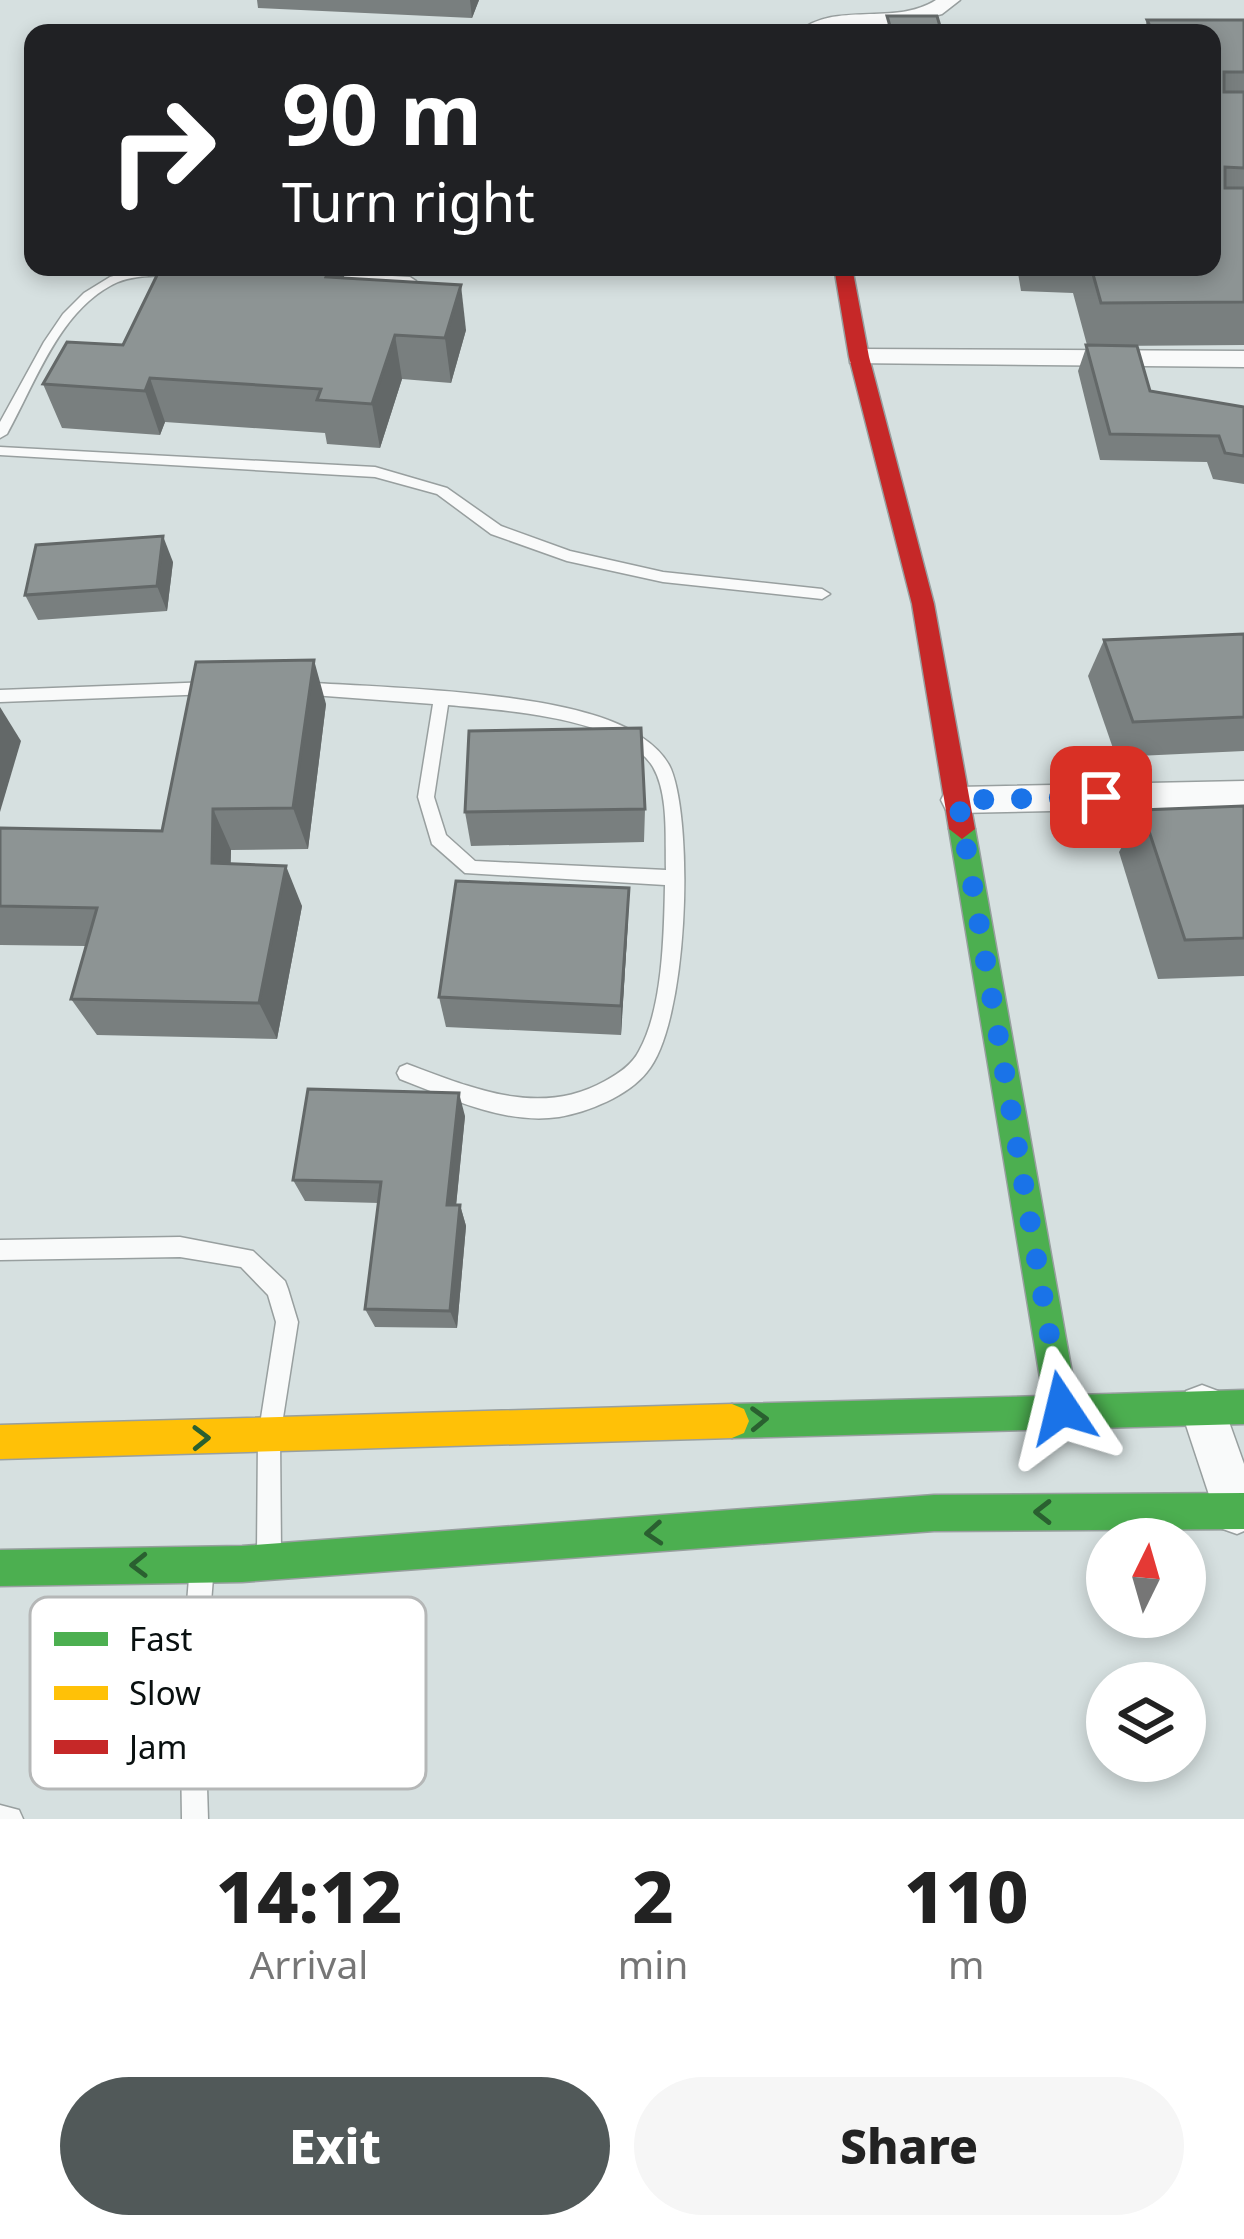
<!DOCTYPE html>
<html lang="en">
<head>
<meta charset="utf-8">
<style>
	:root { --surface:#fff; --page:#f6f6f6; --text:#222; --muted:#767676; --accent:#515959 }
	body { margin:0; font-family:"Noto Sans",sans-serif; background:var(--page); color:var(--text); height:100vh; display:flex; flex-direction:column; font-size:45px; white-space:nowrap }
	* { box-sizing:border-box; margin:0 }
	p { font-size:39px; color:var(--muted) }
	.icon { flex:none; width:66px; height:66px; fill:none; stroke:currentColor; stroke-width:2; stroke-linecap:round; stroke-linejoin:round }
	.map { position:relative; height:1819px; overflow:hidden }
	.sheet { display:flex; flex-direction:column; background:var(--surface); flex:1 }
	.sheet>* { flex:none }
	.banner { position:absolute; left:24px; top:24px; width:1197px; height:252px; border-radius:24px; box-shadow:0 6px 18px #0003; background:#202124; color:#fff; overflow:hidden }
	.needle { width:78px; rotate:5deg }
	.fabs { position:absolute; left:1086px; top:1518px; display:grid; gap:24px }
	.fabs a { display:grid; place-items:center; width:120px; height:120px; border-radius:50%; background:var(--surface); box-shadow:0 6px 18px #0003; font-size:60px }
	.pin { position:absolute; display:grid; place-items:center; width:102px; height:102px; color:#fff; margin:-51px; border-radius:24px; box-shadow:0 6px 18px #0006 }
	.me { position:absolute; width:132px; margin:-66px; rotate:350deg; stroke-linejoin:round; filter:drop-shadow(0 0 9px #0008) }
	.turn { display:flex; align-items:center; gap:42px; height:252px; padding:0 60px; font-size:54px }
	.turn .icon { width:156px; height:156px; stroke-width:2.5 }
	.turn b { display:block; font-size:84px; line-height:102px }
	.eta { display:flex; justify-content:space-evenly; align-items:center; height:204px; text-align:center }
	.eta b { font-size:72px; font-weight:800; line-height:84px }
	.primary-button { display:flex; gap:24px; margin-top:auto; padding:24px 60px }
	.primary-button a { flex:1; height:138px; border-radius:72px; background:var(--accent); color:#fff; font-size:48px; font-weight:800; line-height:138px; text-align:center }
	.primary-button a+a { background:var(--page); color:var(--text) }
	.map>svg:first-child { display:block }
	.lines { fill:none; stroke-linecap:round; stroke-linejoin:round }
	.lane-casing { stroke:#989f9f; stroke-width:3 }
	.street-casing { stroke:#989f9f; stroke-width:3 }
	.fast-casing { stroke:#989f9f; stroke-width:3 }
	.slow-casing { stroke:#989f9f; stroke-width:3 }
	.jam-casing { stroke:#989f9f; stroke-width:3 }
	.lane { fill:#f9fafa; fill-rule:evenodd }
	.street { fill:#f9fafa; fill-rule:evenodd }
	.fast { fill:#4caf50; fill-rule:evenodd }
	.slow { fill:#ffc107; fill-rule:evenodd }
	.jam { fill:#c62828; fill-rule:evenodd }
	.wall { fill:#797f7f }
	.shaded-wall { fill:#636868 }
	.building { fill:#8d9494; stroke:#636868; stroke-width:3 }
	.oneway { stroke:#2a6030 }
	.route { stroke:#1a73e8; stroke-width:21; stroke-dasharray:0 37.8 }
	.key { fill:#fff; stroke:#b5b7b7; stroke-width:3 }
	.key-label { font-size:33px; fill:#091010 }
</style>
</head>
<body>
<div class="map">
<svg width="1244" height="1819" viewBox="0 0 1244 1819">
	<rect width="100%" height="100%" fill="#d6e0e0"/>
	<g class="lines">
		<defs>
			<g id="lane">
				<path d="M 145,267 L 192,269 C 171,279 142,272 118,282 C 60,308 36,382 7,434 L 0,438 L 0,422 L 44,342 L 63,314 L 84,293 L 110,277 Z"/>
				<path d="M 321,272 L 410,277 L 416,281 L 410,285 L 317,279 L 317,273 Z"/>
				<path d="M 0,447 L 375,467 L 447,488 L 501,526 L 570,551 L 663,572 L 822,589 L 830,594 L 822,599 L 663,582 L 567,561 L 491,534 L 437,494 L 375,477 L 0,455 Z"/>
				<path d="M 211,682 L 219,688 L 211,694 L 0,702 L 0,690 Z"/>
				<path d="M 299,682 C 383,688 575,690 640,736 C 652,744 665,755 671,769 C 694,826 688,1024 647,1072 C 628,1096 588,1112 559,1117 C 504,1125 450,1098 400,1079 L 397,1073 L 400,1067 L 407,1064 C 472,1088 539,1118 605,1081 C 618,1074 632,1065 639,1051 C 663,1008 664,934 665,885 L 465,873 L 432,844 L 418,797 L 433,704 L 299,694 L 291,688 ZM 448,705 C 501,710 623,717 653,767 C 669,795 665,839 666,870 L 475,861 L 446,835 L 434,797 Z"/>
				<path d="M 180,1237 L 253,1251 L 285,1281 L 288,1289 L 298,1322 L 280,1437 L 281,1551 L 277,1559 L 269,1563 L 261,1559 L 257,1551 L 258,1437 L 276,1322 L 268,1295 L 241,1267 L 180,1257 L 0,1260 L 0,1240 Z"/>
				<path d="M 201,1566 L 209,1570 L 213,1578 L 204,1689 L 208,1819 L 182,1819 L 180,1689 L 189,1578 L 193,1570 Z"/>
				<path d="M 0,1805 L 19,1810 L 23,1819 L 0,1819 Z"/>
			</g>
			<g id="street">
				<path d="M 936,0 L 960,0 L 942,14 L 916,21 L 797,33 C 835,0 894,27 936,0 Z"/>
				<path d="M 859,349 L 1244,351 L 1244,367 L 850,363 L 850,351 Z"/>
				<path d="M 1244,781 L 1244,807 L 958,813 L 946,810 L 941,800 L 946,790 L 958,787 Z"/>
				<path d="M 1202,1385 L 1218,1391 L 1244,1464 L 1244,1531 L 1237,1534 L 1220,1528 L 1180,1407 L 1186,1391 Z"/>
			</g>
			<g id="fast">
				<path d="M 962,819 L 975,829 L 1076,1395 L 1244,1390 L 1244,1424 L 732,1438 L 720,1433 L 715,1421 L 720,1409 L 732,1404 L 1043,1396 L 949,829 Z"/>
				<path d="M 1244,1493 L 1244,1529 L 934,1531 L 242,1582 L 0,1586 L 0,1550 L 242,1546 L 934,1495 Z"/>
			</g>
			<path id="slow" d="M 732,1404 L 744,1409 L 749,1421 L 744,1433 L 732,1438 L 0,1459 L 0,1425 Z"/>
			<path id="jam" d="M 834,267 L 852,267 L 869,357 L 934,604 L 975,829 L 962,839 L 949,829 L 912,604 L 849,357 Z"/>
		</defs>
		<use href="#lane" class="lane-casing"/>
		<use href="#street" class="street-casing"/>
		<use href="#fast" class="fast-casing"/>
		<use href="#slow" class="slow-casing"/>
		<use href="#jam" class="jam-casing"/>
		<use href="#lane" class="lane"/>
		<use href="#street" class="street"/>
		<use href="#fast" class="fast"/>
		<use href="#slow" class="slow"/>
		<use href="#jam" class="jam"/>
	</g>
	<g class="wall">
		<path d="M 257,0 L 479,0 L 472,18 L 258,8 Z"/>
		<path d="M 1147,20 L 1244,20 L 1244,345 L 1108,346 L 1150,391 L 1244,407 L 1244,484 L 1213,479 L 1207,462 L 1100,460 L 1078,371 L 1087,345 L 1073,293 L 1021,291 L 1017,267 L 1212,267 L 1212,33 L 1144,33 Z"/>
		<path d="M 161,267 L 342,267 L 344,278 L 466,330 L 451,383 L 402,379 L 380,448 L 327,444 L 325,433 L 165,422 L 160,435 L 62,428 L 43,384 L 123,345 Z"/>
		<path d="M 173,562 L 167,611 L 38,620 L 25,595 Z"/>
		<path d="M 1244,634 L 1244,751 L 1116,757 L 1088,676 L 1104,640 Z"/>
		<path d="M 326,704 L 308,849 L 231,850 L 230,864 L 302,906 L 277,1039 L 97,1035 L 71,999 L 86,946 L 0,945 L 0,828 L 162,831 Z"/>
		<path d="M 1244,806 L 1244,976 L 1158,979 L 1119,852 L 1142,810 Z"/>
		<path d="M 645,809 L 644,842 L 471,846 L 465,812 Z"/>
		<path d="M 628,920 L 621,1035 L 446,1027 L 439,997 Z"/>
		<path d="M 465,1116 L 456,1205 L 460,1205 L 466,1226 L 457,1328 L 375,1327 L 365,1309 L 379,1203 L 305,1201 L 293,1180 Z"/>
	</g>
	<g class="shaded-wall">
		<path d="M 470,0 L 479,0 L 472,18 Z"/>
		<path d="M 330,267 L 342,267 L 347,290 L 326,277 Z"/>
		<path d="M 461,285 L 466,330 L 451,383 L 445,338 Z"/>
		<path d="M 395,335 L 402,379 L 380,448 L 372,404 Z"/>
		<path d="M 150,378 L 165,422 L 160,435 L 145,391 Z"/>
		<path d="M 163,536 L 173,562 L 167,611 L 157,586 Z"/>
		<path d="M 314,660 L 326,704 L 308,849 L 293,808 Z"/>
		<path d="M 0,707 L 21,741 L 0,812 Z"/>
		<path d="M 213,809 L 231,850 L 230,903 L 212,863 Z"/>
		<path d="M 286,866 L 302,906 L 277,1039 L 259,1003 Z"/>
		<path d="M 629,888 L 628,920 L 621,1035 L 621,1006 Z"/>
		<path d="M 459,1093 L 465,1116 L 454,1226 L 447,1205 Z"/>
		<path d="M 460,1205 L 466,1226 L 457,1328 L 450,1311 Z"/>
	</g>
	<g class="building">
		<path d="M 887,16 L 937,16 L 942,33 L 892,33 Z"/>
		<path d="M 1147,20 L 1244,20 L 1244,72 L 1224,72 L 1224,92 L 1244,92 L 1244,168 L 1225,167 L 1225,188 L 1244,188 L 1244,302 L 1101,303 L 1091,267 L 1212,267 L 1212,33 L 1153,33 Z"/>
		<path d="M 161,267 L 330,267 L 326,277 L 461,285 L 445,338 L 395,335 L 372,404 L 317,400 L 321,389 L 150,378 L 145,391 L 43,384 L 67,342 L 123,345 Z"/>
		<path d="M 1086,345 L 1137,346 L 1150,391 L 1244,407 L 1244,456 L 1225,453 L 1219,436 L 1110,434 Z"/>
		<path d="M 163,536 L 157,586 L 25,595 L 36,545 Z"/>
		<path d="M 1244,634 L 1244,717 L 1133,722 L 1104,640 Z"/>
		<path d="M 314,660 L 293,808 L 213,809 L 212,863 L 286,866 L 259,1003 L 71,999 L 97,908 L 0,906 L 0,828 L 162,831 L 196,662 Z"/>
		<path d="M 641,728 L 645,809 L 465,812 L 469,731 Z"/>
		<path d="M 1244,806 L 1244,938 L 1185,940 L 1142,810 Z"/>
		<path d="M 456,881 L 629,888 L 621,1006 L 439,997 Z"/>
		<path d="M 308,1089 L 459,1093 L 447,1205 L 460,1205 L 450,1311 L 365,1309 L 381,1182 L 293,1180 Z"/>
	</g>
	<defs><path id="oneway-chevron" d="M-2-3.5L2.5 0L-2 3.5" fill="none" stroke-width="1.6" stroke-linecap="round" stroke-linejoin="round" transform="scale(3)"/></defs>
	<g class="oneway">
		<use href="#oneway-chevron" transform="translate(759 1419) rotate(-2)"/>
		<use href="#oneway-chevron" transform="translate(201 1438) rotate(-1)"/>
		<use href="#oneway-chevron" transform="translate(1043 1512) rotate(180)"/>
		<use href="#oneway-chevron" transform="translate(654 1533) rotate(176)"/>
		<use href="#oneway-chevron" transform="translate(139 1565) rotate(179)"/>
	</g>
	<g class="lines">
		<path class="route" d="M 1062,1408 L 958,800 L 1101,797"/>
	</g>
	<rect x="30" y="1597" width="396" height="192" rx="18" class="key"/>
	<rect x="54" y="1632" width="54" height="14" fill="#4caf50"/>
	<rect x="54" y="1686" width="54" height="14" fill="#ffc107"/>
	<rect x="54" y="1740" width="54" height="14" fill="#c62828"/>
	<g class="key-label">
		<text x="129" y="1651">Fast</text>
		<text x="129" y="1705">Slow</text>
		<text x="129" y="1759">Jam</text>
	</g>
</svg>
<div class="fabs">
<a><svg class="needle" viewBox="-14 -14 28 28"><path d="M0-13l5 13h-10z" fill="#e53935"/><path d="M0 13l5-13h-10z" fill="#767676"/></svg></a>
<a><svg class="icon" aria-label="layers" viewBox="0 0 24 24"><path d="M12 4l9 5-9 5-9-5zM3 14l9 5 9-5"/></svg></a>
</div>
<div class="pin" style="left:1101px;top:797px;background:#d93025"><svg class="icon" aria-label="arrive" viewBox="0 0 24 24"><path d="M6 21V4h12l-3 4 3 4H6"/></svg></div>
<svg class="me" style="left:1062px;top:1408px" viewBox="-20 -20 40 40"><path d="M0-17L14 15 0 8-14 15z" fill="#1a73e8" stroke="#fff" stroke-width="4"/></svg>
<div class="banner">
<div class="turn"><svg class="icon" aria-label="right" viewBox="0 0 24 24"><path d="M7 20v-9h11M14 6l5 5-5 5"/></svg><div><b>90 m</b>Turn right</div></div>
</div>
</div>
<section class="sheet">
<div class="eta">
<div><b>14:12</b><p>Arrival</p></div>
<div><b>2</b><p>min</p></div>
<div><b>110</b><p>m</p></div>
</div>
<div class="primary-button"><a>Exit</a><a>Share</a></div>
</section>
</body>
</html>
